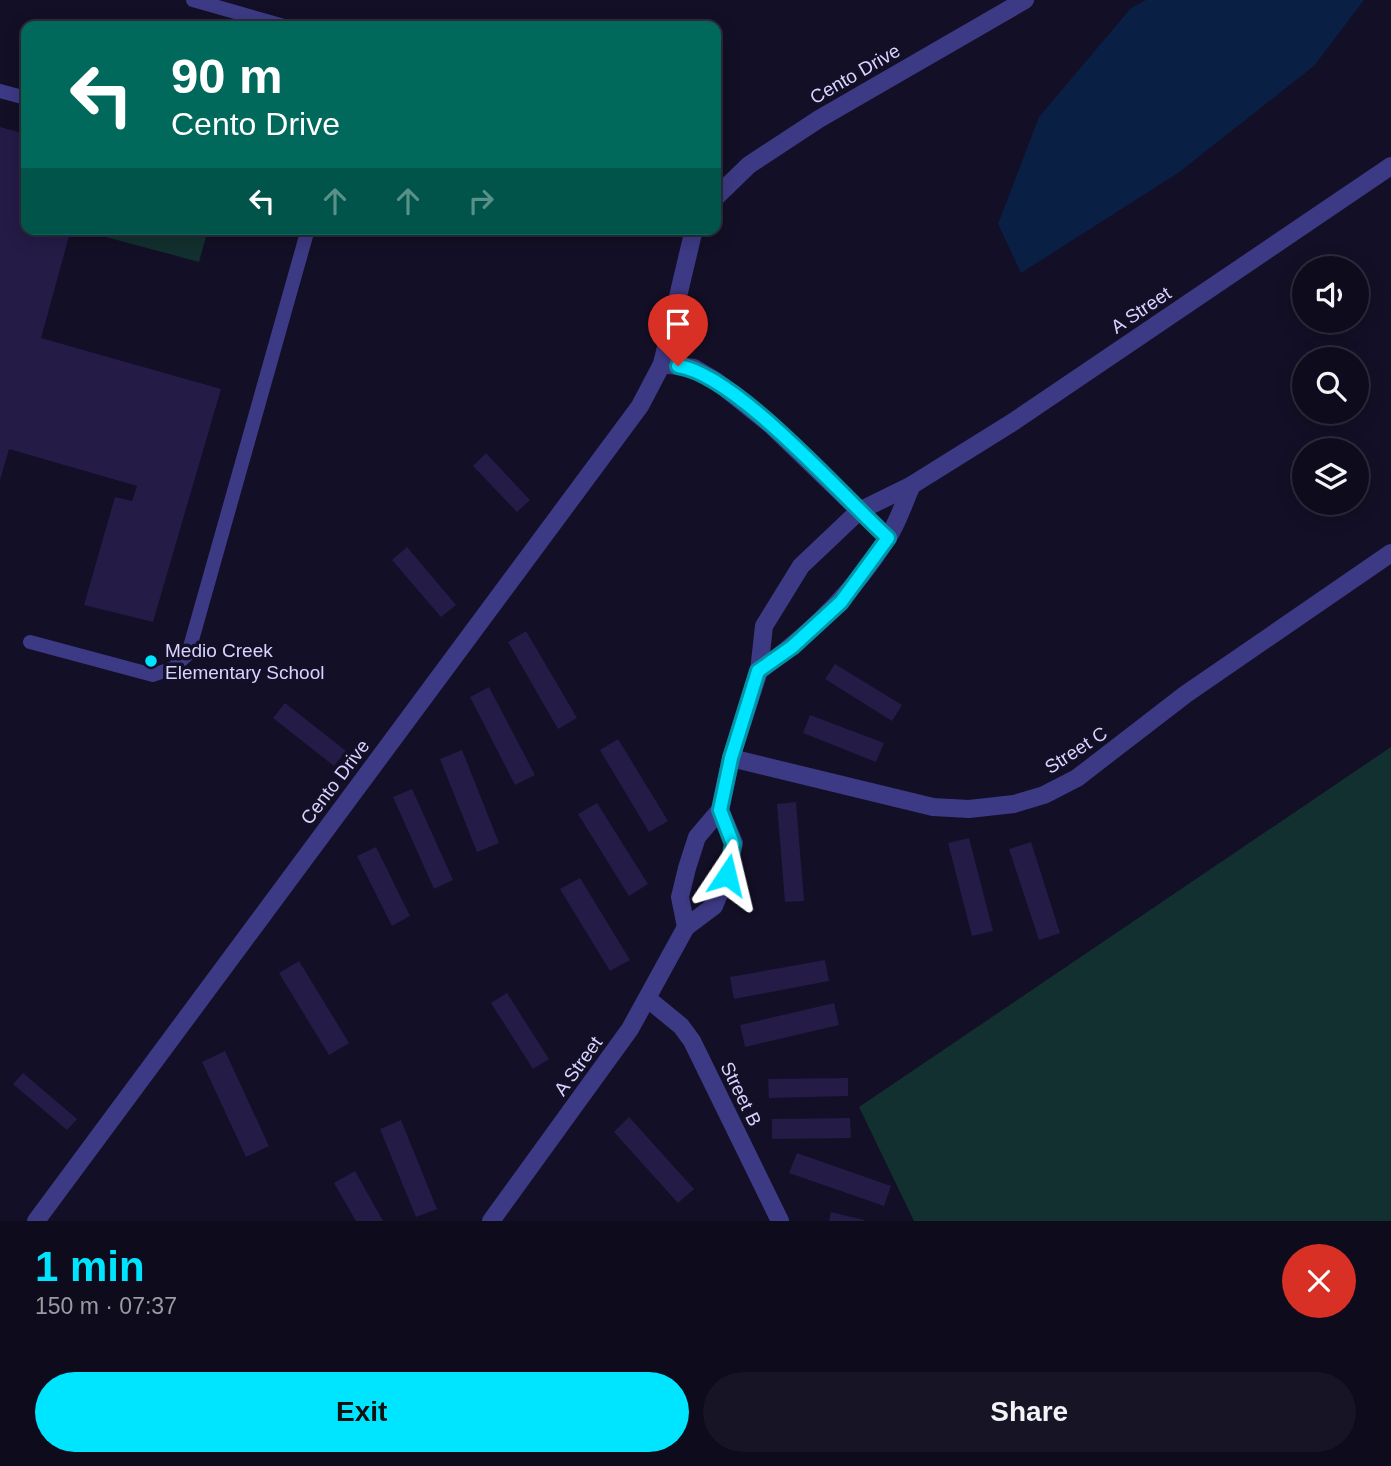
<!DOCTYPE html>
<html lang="en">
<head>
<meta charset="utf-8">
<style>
	:root { --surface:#0e0b1c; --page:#171425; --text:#f1f3f6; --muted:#9b9ba3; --line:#2e2b3b; --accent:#00e5ff }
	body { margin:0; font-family:Helvetica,sans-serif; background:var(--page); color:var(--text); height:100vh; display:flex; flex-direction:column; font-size:26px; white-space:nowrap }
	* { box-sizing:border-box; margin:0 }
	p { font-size:23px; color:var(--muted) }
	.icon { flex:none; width:38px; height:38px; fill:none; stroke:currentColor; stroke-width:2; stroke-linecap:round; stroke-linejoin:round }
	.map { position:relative; height:1221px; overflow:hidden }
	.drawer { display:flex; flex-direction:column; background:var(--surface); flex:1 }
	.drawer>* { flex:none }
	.guide { position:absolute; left:21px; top:21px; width:700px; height:214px; border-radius:14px; box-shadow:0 4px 18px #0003,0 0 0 2px var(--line); background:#00695c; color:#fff; overflow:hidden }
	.controls { position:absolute; left:1292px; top:256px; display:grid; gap:14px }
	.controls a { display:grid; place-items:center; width:77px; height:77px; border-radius:50%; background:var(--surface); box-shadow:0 4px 18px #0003,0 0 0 2px var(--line); font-size:35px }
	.pin { position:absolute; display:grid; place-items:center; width:60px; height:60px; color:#fff; margin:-72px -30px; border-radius:50% 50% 50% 0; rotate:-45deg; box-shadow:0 0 7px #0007 }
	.pin .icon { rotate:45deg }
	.me { position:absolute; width:77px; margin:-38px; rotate:10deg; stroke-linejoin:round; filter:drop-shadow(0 0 5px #0008) }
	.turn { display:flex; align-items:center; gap:24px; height:147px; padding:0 35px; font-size:32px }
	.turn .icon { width:91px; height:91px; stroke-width:2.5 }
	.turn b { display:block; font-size:49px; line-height:60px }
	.lanes { display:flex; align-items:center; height:66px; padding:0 35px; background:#0003; justify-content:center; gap:35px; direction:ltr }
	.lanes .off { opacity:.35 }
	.round { display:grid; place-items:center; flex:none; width:74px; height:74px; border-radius:37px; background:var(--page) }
	.headline { display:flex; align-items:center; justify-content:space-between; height:119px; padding:0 35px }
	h1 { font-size:42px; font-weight:800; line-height:52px; color:var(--accent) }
	.cta { display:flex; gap:14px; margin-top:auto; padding:14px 35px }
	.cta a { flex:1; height:80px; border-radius:42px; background:var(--accent); color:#111; font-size:28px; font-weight:800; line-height:80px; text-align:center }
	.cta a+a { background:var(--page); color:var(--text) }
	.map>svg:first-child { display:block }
	.green { fill:#12302f }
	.water { fill:#0a1f44 }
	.building { fill:#241b47 }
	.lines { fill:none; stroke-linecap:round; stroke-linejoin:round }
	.service { stroke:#3d3a85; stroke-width:14 }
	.minor { stroke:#3d3a85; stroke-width:18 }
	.route-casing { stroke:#0095a6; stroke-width:18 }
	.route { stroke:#00e5ff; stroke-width:12 }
	.poi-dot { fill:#00e5ff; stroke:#130f26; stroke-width:2.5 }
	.labels { text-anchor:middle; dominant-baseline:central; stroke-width:7; stroke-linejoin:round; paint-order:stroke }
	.street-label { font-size:19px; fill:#d9d4ff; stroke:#130f26 }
	.poi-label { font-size:19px; fill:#d9d4ff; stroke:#130f26; text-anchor:start }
</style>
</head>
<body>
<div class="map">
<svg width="1391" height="1221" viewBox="0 0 1391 1221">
	<rect width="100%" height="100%" fill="#130f26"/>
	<g class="green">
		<path d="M 108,229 L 208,229 L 199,262 L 106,237 Z"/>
		<path d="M 1391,747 L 1391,1221 L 914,1221 L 859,1107 Z"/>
	</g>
	<path class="water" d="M 1146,0 L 1364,0 L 1314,66 L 1178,173 L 1021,273 L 998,224 L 1039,117 L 1131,8 Z"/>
	<g class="building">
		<path d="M 0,127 L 26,134 L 26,229 L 71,229 L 41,338 L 221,389 L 153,622 L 84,605 L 115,497 L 132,501 L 137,486 L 9,449 L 0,480 Z"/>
		<path d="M 486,453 L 530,500 L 517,512 L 473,466 Z"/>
		<path d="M 407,547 L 456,605 L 441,617 L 392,560 Z"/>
		<path d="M 526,631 L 577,718 L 558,729 L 508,642 Z"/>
		<path d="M 835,664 L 902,705 L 892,721 L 825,679 Z"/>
		<path d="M 489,687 L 535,775 L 515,785 L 470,697 Z"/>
		<path d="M 285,703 L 346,751 L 334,766 L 273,718 Z"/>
		<path d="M 810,715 L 884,743 L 876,762 L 803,733 Z"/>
		<path d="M 618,739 L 668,821 L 649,832 L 600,750 Z"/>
		<path d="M 462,750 L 499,843 L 477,852 L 440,759 Z"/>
		<path d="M 412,789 L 453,880 L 434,889 L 393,797 Z"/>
		<path d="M 796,802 L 804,901 L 785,902 L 777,804 Z"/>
		<path d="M 597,803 L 648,884 L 629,896 L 578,814 Z"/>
		<path d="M 969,838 L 993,931 L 972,936 L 948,843 Z"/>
		<path d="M 1031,842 L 1060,933 L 1039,940 L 1009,849 Z"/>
		<path d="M 376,847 L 410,916 L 392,926 L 357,856 Z"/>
		<path d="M 580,878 L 630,960 L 610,971 L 560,889 Z"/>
		<path d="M 825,960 L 829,981 L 734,999 L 730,977 Z"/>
		<path d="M 299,961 L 349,1043 L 329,1055 L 279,973 Z"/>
		<path d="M 507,993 L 549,1059 L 533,1069 L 491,1003 Z"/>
		<path d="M 834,1003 L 839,1025 L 745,1047 L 740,1025 Z"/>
		<path d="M 225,1051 L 269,1146 L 246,1157 L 202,1062 Z"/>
		<path d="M 23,1073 L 77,1119 L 67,1130 L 13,1084 Z"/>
		<path d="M 848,1078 L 848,1096 L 769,1098 L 768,1079 Z"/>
		<path d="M 629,1117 L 694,1189 L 678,1203 L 614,1132 Z"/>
		<path d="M 850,1118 L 851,1138 L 772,1139 L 772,1119 Z"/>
		<path d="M 401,1120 L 437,1209 L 416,1217 L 380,1129 Z"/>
		<path d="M 797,1153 L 891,1186 L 884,1206 L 789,1173 Z"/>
		<path d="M 355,1171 L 383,1221 L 356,1221 L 334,1183 Z"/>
		<path d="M 831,1212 L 864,1220 L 864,1221 L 829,1221 Z"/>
	</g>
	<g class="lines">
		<g class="service">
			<path d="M 193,0 L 284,26"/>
			<path d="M 0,91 L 26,98"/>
			<path d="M 30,642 L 153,675 L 173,668 L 188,654 L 308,229"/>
		</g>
		<g class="minor">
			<path d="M 716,197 L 749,165 L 819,119 L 1025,0"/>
			<path d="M 662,364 L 694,368 L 716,381 L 772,426 L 888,538"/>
			<path d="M 759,671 C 809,635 854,592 887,539 C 898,523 904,502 912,485"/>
			<path d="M 731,758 L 933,807 L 969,809 L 1014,804 L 1044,795 L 1077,778 L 1186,694 L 1391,553"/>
			<path d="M 686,927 L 680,897 L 687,868 L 697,837 L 720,810 L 731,758 L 759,671 L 764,626 L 801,566 L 859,511 L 912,485 L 1013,422 L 1391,166"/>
			<path d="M 648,999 L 681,1026 L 692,1041 L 780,1221"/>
			<path d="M 36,1221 L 640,406 L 662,364 L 694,229"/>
			<path d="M 491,1221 L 630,1029 L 686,927 L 714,906 L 727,875 L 734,843 L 720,810"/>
		</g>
	</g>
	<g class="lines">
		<defs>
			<path id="route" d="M 678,366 C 737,375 841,495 888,538 L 841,602 L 792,647 L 758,671 L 731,758 L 720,810 L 733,844 L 727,875"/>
		</defs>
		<use href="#route" class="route-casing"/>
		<use href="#route" class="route"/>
	</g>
	<circle class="poi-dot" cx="151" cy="661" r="7"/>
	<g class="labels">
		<g class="street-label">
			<text transform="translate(855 74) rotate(-30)">Cento Drive</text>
			<text transform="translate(1141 310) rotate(-34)">A Street</text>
			<text transform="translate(1076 750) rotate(-33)">Street C</text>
			<text transform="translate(335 782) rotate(-53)">Cento Drive</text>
			<text transform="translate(578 1066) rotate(-54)">A Street</text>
			<text transform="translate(741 1094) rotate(64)">Street B</text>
		</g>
		<g class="poi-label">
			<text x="165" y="650">Medio Creek<tspan x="165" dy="22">Elementary School</tspan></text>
		</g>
	</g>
</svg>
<div class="controls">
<a><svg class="icon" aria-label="sound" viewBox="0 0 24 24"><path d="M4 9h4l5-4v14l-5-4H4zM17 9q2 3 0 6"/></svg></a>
<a><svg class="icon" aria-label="search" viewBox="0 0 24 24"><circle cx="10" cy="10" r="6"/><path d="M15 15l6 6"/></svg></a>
<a><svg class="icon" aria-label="layers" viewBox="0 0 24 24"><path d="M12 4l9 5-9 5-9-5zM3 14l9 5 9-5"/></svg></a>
</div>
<div class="pin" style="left:678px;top:366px;background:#d93025"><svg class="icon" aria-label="arrive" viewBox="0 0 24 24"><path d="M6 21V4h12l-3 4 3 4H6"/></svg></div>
<svg class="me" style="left:727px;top:875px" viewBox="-20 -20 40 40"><path d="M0-17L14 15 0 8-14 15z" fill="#00e5ff" stroke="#fff" stroke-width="4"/></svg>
<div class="guide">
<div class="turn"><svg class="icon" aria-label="left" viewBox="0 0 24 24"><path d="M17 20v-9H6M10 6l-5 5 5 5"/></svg><div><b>90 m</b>Cento Drive</div></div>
<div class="lanes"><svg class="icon" aria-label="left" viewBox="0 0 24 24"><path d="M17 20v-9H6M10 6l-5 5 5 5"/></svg><svg class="icon off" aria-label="ahead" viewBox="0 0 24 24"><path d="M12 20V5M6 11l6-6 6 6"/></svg><svg class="icon off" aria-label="ahead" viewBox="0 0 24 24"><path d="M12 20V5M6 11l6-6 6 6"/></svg><svg class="icon off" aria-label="right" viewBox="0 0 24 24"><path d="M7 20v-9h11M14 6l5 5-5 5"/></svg></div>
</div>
</div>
<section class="drawer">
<div class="headline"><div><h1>1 min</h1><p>150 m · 07:37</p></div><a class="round" style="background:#d93025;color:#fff"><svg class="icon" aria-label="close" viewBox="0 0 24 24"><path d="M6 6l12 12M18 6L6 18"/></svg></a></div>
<div class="cta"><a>Exit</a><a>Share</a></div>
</section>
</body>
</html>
